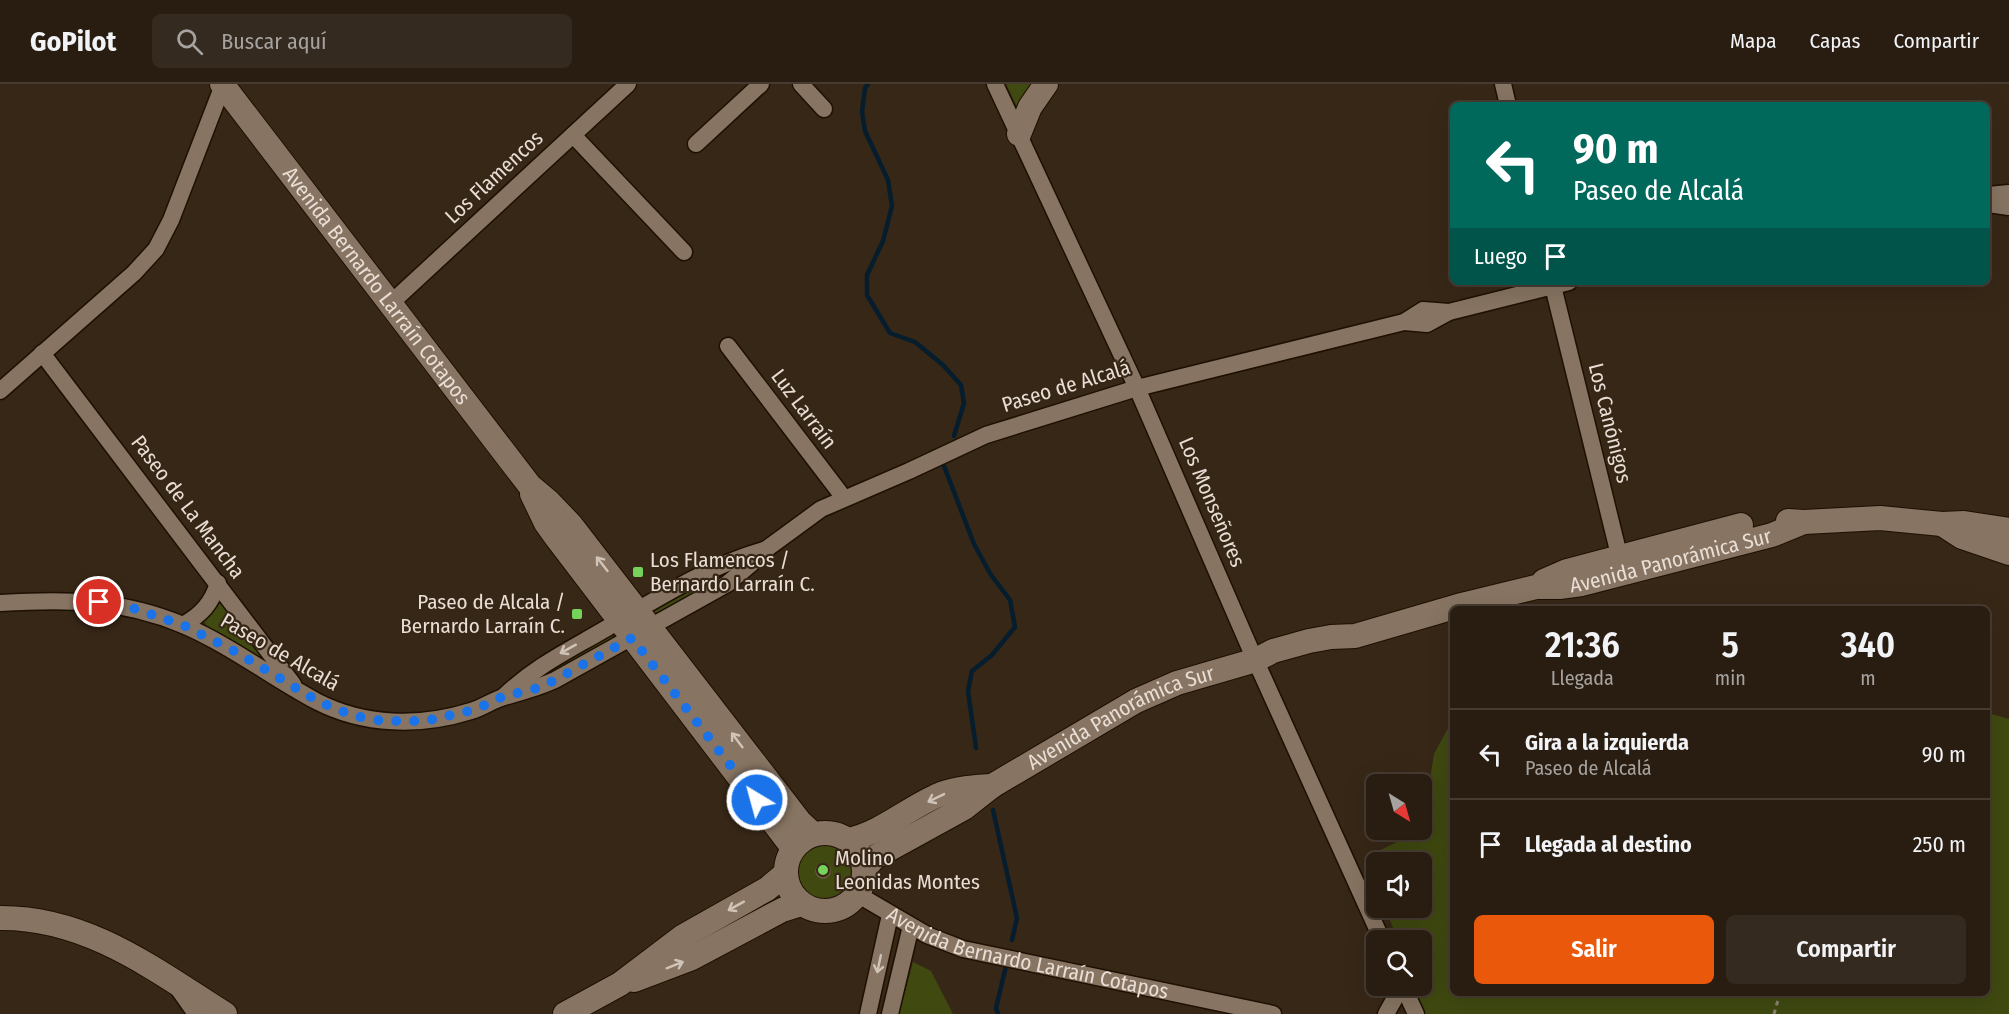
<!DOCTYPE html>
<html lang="es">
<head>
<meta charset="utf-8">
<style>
	:root { --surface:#291d11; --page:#352a1f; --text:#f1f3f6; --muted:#a5a29f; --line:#453b31; --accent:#ea580c }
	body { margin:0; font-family:"Fira Sans Condensed",sans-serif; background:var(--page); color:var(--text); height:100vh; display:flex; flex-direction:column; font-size:22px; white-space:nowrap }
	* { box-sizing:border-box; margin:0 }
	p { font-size:20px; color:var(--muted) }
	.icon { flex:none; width:33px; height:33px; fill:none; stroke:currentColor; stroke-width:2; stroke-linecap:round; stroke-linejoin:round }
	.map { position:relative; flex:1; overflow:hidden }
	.side { position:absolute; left:1450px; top:522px; width:540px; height:390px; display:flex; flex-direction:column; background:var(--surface); border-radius:9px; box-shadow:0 6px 24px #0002,0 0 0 2px var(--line) }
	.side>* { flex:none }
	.guide { position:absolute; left:1450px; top:18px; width:540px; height:183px; border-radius:9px; box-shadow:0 6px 24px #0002,0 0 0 2px var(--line); background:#00695c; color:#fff; overflow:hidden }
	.needle { width:39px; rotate:143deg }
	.fabs { position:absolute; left:1366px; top:690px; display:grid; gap:12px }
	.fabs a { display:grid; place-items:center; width:66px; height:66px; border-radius:9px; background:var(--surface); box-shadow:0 6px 24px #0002,0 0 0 2px var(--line); font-size:30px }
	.pin { position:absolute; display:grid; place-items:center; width:51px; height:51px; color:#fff; margin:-26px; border:3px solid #fff; border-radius:50%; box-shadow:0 2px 6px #0007 }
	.me { position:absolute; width:66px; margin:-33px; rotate:323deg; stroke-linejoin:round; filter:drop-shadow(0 0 4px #0008) }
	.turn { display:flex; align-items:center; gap:21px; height:126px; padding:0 24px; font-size:27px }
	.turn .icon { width:78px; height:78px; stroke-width:2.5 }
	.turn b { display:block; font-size:42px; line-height:51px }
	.then { display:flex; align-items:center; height:57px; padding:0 24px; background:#0003; gap:12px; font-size:22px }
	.eta { display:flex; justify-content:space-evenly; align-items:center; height:102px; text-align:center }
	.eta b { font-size:36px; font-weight:600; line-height:42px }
	.button { display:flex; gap:12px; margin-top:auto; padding:12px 24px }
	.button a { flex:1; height:69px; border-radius:9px; background:var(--accent); color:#fff; font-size:24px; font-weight:600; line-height:69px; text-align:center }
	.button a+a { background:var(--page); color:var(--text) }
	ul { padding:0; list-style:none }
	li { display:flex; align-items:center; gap:18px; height:90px; padding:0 24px; border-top:2px solid var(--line) }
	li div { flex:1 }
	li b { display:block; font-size:22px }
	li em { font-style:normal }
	header { display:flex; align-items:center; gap:36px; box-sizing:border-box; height:84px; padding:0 30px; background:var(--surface); border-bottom:2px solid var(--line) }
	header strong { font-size:28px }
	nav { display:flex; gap:33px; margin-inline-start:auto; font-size:21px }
	.search { width:420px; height:54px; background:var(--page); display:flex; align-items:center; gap:15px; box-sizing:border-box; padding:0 21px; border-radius:9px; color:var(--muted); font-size:22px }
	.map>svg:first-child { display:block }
	.green { fill:#3f4910 }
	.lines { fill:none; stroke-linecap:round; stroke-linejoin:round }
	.stream { stroke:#051d2d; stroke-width:4.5 }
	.building { fill:#523412; stroke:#6e5c4b; stroke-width:1.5 }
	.street-casing { stroke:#1e1002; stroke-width:19 }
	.secondary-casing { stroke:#1e1002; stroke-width:26 }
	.path { stroke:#8d8073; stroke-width:3; stroke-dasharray:4.5 4.5; stroke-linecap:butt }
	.street { stroke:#877462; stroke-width:16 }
	.secondary { stroke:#877462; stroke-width:24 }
	.oneway { stroke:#d0c4b8 }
	.route { stroke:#1a73e8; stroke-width:10; stroke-dasharray:0 18 }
	.poi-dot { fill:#75d25a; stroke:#372717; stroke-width:2 }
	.labels { text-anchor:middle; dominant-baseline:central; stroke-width:4.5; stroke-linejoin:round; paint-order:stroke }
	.street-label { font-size:21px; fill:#e9ded5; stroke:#372717 }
	.poi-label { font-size:21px; fill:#e9ded5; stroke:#372717; text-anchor:start }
</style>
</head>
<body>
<header>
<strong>GoPilot</strong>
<div class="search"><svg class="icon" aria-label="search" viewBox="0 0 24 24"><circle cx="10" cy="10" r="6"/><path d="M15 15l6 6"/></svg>Buscar aquí</div>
<nav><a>Mapa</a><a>Capas</a><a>Compartir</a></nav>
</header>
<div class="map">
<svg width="2009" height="930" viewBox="0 0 2009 930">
	<rect width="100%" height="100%" fill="#372717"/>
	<g class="green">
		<path d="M 1006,0 L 1034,0 L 1018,25 Z"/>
		<path d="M 717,491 L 721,493 L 720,496 L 658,531 L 653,530 L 655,524 Z"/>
		<path d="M 220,519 L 226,522 L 260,567 L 259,573 L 255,572 L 206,541 L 204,537 Z"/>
		<path d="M 608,552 L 614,553 L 613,556 L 545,595 L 541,594 L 542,589 Z"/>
		<path d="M 1988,629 L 2009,635 L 2009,930 L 1424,930 L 1415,902 L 1422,902 L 1422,856 L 1398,856 L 1385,824 L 1422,824 L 1422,778 L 1377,778 L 1377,801 L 1366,773 L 1422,746 L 1434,670 L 1453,635 L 1454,909 L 1988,909 Z"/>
		<circle cx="824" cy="787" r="27"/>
		<path d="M 913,878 L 931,887 L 953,930 L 899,930 Z"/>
	</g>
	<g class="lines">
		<g class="stream">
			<path d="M 868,0 L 865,4 L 862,28 L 865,47 L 888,96 L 892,122 L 883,157 L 867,191 L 867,211 L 890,249 L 915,258 L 943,281 L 961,301 L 964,319 L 954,352"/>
			<path d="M 944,382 L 974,460 L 991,491 L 1010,516 L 1015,543 L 992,571 L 972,587 L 968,607 L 976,664"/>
			<path d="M 993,726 L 1017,834 L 1012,856"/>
			<path d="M 998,930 L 996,924 L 1006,882"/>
		</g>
	</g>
	<circle class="building" cx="823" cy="787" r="7"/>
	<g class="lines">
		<defs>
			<g id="street">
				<path d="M 801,0 L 824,25"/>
				<path d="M 995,0 L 1137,304 L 1249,562 L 1382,856"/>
				<path d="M 1503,0 L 1508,21"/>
				<path d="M 573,51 L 684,168"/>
				<path d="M 696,60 L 761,0"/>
				<path d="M 1988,111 L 2009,109"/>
				<path d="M 1988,120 L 2009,123"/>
				<path d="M 1552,198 L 1622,483"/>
				<path d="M 391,219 L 628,0"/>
				<path d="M 1404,238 L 1427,240 L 1449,228 L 1569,198"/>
				<path d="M 728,262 L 844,414"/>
				<path d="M 42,269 L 293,600"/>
				<path d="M 0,307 L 134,189 L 156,165 L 171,136 L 223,1"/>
				<path d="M 0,519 C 65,515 121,515 183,541 C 230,561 271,593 316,617 C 364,642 420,643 471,627 C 482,624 493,616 504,613 C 522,608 538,604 555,596 L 727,500 L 752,479 L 765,466 L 821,425 L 909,387 L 986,351 L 1137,304 L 1404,238 L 1423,226 L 1449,228"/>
				<path d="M 183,541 C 201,531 212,519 218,499"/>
				<path d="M 503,613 C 537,581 568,567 607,544 C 657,515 708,482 764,466"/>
				<path id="s1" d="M 857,810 L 927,851 L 963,865 L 1273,930"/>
				<path d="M 1403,902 L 1416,930"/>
				<path d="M 179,906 L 196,930"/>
				<path d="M 868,930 L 890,831"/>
				<path d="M 890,930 L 911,842"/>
				<path d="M 1386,930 L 1395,914 L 1399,902"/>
			</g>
			<g id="secondary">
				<path id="s2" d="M 222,0 L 530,402 L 549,418 L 571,441 L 800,738 L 813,750"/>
				<path d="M 1019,50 L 1030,23 L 1046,0"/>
				<path d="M 532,410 L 546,439 L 556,453 L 793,764"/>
				<path d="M 1788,437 L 1804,438 L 1880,434 L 1942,440 L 1964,439 L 2009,446"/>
				<path d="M 1942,440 L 1962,453 L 2009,469"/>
				<path d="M 1544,497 L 1567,487 L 1741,441"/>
				<circle cx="825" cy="788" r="39"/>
				<path d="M 848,756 C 882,749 909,723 941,710 C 957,704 975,703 992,702"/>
				<path id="s3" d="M 864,785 L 875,773 L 964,724 L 992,702 L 1114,630 L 1136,617 L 1177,599 L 1256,576 L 1273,567 L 1309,557 L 1331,553 L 1355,552 L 1458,522 L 1536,503 L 1559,503 L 1582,500 L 1772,451 L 1804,438"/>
				<path d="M 0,834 C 87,833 155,886 225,930"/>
				<path d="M 634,896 L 692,874 L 782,826 L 801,820"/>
				<path d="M 565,930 L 620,900 L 682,853 L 767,805 L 785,790"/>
			</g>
		</defs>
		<use href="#street" class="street-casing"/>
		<use href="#secondary" class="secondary-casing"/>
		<path class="path" d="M 1774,930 L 1780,909"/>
		<use href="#street" class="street"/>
		<use href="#secondary" class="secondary"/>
	</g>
	<defs><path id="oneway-shaft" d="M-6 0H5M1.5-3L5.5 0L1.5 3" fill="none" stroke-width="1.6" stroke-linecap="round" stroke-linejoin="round" transform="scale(1.5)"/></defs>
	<g class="oneway">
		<use href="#oneway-shaft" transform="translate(602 480) rotate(-128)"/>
		<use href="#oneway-shaft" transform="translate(568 565) rotate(151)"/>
		<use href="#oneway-shaft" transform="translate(737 656) rotate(-127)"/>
		<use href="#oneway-shaft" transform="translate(936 714) rotate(154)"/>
		<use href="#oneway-shaft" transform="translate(736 822) rotate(151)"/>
		<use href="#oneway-shaft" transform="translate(879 880) rotate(102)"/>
		<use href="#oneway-shaft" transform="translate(675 881) rotate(-22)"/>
	</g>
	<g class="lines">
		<path class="route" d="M 99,518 L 132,524 L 183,541 L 238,569 L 319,618 L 354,632 L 383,637 L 425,637 L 474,626 L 502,613 L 542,603 L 632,554 L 757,716"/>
	</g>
	<g class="poi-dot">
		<rect x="632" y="482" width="12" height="12" rx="3"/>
		<rect x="571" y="524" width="12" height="12" rx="3"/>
		<circle cx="823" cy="786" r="6"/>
	</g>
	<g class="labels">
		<g class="street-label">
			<text transform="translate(494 93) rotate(-43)">Los Flamencos</text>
			<text stroke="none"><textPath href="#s2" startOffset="254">Avenida Bernardo Larraín Cotapos</textPath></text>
			<text transform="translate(1066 302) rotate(-17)">Paseo de Alcalá</text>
			<text transform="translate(804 325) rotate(53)">Luz Larraín</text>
			<text transform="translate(1610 339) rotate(76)">Los Canónigos</text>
			<text transform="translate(1212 418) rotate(67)">Los Monseñores</text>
			<text transform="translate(188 423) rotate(53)">Paseo de La Mancha</text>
			<text stroke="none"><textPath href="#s3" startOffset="876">Avenida Panorámica Sur</textPath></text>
			<text transform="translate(280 568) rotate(30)">Paseo de Alcalá</text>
			<text stroke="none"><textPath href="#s3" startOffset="300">Avenida Panorámica Sur</textPath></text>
			<text stroke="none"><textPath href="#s1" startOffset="183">Avenida Bernardo Larraín Cotapos</textPath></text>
		</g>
		<g class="poi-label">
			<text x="650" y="476">Los Flamencos /<tspan x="650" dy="24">Bernardo Larraín C.</tspan></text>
			<text x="565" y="518" text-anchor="end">Paseo de Alcala /<tspan x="565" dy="24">Bernardo Larraín C.</tspan></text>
			<text x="835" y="774">Molino<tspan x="835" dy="24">Leonidas Montes</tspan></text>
		</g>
	</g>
</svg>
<div class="fabs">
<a><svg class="needle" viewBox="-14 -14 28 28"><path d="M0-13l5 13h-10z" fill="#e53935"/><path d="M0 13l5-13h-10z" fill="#a5a29f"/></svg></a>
<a><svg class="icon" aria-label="sound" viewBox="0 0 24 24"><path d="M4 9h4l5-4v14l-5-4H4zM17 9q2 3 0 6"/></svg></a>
<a><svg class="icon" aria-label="search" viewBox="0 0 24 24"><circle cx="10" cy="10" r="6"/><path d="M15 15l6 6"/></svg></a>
</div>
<div class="pin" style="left:99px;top:518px;background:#d93025"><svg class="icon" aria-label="arrive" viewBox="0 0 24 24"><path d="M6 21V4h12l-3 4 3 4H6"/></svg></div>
<svg class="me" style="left:757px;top:716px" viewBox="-20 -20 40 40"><circle r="17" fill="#1a73e8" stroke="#fff" stroke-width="3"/><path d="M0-11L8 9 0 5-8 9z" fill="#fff"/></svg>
<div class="guide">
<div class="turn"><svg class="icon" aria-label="left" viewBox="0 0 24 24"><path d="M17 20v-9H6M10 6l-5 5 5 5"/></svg><div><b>90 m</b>Paseo de Alcalá</div></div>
<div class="then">Luego<svg class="icon" aria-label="arrive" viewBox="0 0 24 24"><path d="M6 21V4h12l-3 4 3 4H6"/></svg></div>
</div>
<section class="side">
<div class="eta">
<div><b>21:36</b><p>Llegada</p></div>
<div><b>5</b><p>min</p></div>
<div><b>340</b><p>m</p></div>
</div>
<ul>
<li><svg class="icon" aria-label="left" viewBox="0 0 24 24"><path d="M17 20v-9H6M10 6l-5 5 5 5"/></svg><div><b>Gira a la izquierda</b><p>Paseo de Alcalá</p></div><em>90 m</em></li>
<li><svg class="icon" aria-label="arrive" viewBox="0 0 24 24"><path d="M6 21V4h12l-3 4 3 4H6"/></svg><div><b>Llegada al destino</b></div><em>250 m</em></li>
</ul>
<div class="button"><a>Salir</a><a>Compartir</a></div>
</section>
</div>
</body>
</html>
